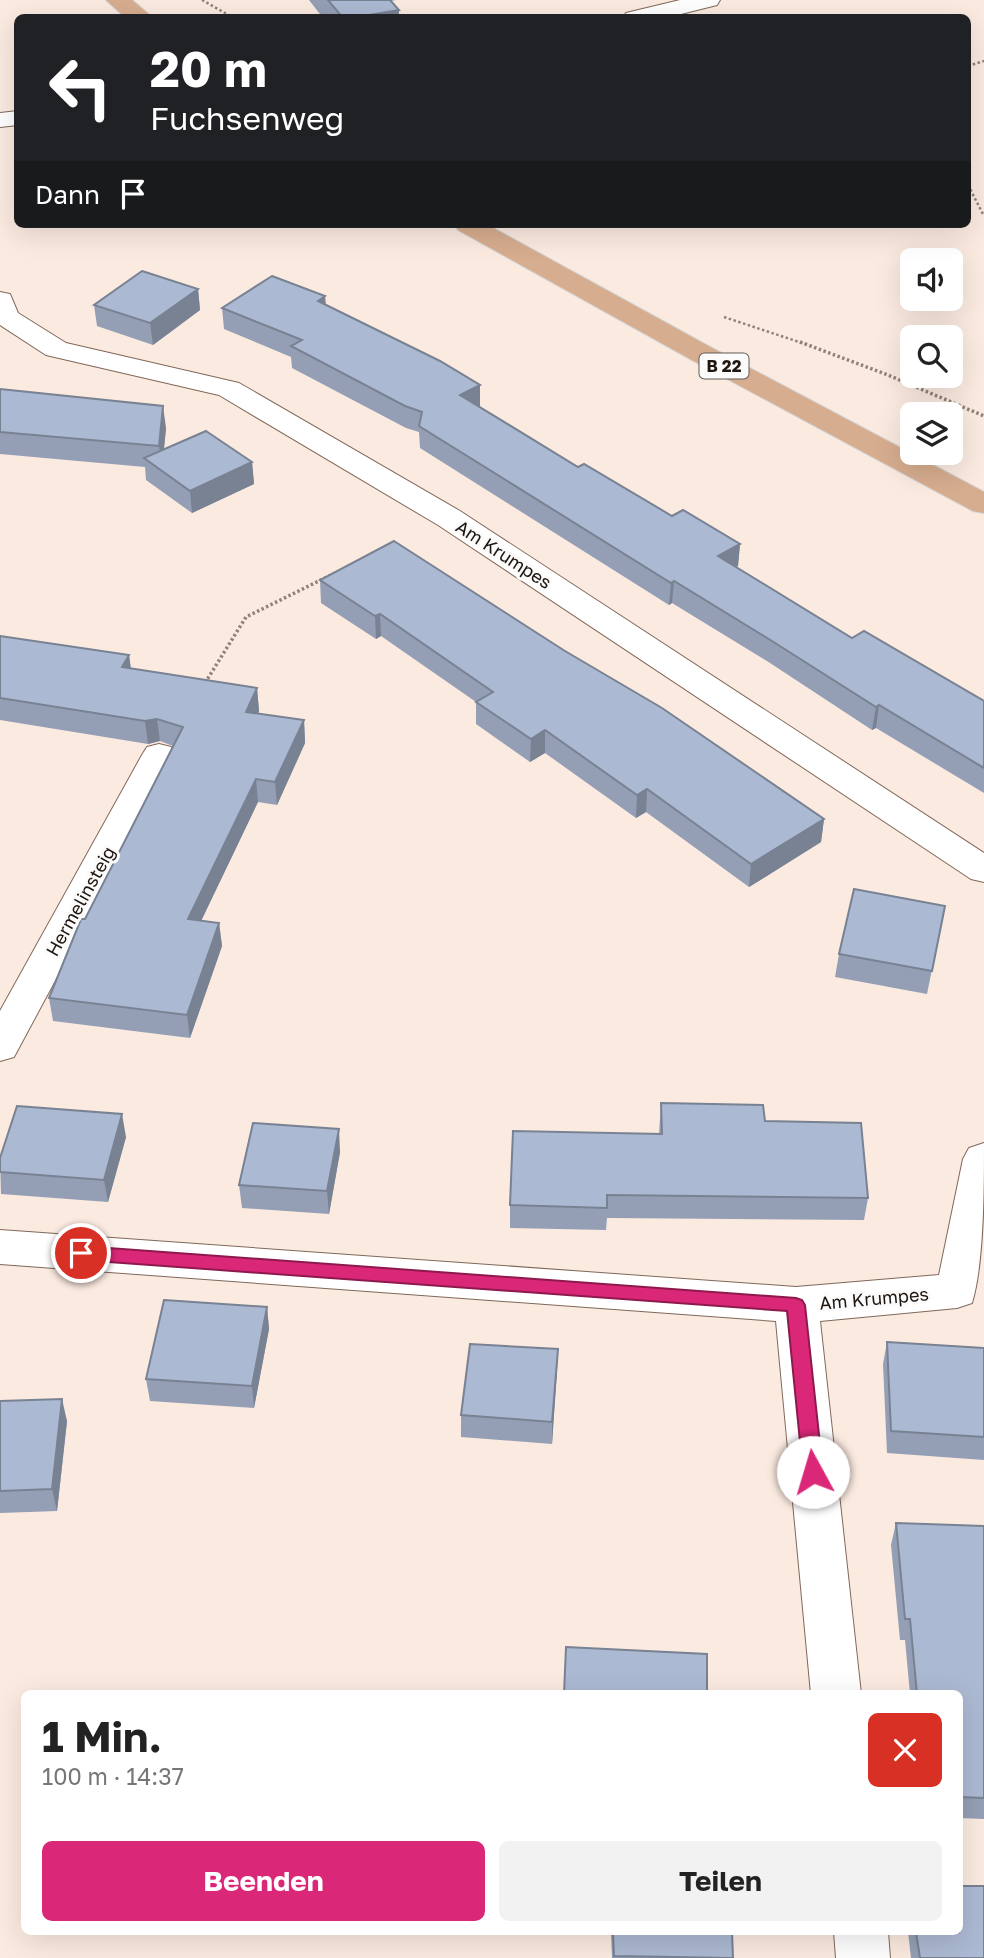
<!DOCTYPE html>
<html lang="de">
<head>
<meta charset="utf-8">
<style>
	:root { --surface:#fff; --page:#f2f2f2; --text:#222; --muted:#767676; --accent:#db2777 }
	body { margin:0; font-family:"Golos Text",sans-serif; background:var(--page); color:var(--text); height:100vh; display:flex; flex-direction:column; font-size:26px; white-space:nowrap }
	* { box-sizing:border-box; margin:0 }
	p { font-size:23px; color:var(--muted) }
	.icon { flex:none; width:38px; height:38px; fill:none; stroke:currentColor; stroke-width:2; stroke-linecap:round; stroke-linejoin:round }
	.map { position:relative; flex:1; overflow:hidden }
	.panel { position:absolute; left:21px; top:1690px; width:942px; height:245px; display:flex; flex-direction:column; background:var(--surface); border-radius:10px; box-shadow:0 7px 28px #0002 }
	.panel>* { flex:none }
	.guide { position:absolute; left:14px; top:14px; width:957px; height:214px; border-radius:10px; box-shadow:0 7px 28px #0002; background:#202124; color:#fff; overflow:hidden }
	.controls { position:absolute; left:900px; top:248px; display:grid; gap:14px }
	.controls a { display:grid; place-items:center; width:63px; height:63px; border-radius:10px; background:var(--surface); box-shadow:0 7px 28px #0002; font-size:35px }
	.pin { position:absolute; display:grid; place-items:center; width:60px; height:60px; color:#fff; margin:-30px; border:4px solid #fff; border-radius:50%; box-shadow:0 2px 7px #0007 }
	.me { position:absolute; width:77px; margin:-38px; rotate:354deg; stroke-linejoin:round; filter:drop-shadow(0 0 5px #0008) }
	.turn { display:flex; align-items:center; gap:24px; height:147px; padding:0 21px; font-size:32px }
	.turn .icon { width:91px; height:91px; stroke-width:2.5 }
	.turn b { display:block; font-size:49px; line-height:60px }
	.then { display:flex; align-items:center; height:66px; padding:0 21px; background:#0003; gap:14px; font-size:26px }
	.round { display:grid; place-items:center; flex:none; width:74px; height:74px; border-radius:10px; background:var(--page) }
	.head { display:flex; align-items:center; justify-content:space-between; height:119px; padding:0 21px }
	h1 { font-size:42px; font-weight:700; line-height:52px }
	.button { display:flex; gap:14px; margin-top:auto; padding:14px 21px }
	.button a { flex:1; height:80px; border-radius:10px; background:var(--accent); color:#fff; font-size:28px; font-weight:700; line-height:80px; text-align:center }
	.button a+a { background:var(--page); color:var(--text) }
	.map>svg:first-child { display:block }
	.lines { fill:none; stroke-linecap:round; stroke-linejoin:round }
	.minor-casing { stroke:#806859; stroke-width:2 }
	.primary-casing { stroke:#d2d0cf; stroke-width:2 }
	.path-far1 { stroke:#90827a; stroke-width:2.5; stroke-dasharray:2.5 2.5; stroke-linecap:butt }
	.path { stroke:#90827a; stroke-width:3.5; stroke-dasharray:2.5 2.5; stroke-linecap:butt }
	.minor { fill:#fff; fill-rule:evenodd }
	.primary { fill:#d7ad8f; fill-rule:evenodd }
	.wall { fill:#949fb5 }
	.shaded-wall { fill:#788293 }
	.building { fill:#acb9d2; stroke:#788293; stroke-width:2 }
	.route { fill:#db2777; stroke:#8e194d; stroke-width:2 }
	.labels { text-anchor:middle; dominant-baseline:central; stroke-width:6; stroke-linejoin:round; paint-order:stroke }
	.shield { fill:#fbfbfb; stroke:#615b56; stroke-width:2 }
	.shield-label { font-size:16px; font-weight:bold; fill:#1f1610 }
	.street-label { font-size:18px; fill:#1f1610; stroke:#fbfbfb }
</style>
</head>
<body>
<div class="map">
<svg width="984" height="1958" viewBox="0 0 984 1958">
	<rect width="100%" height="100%" fill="#fbeae0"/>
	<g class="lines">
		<defs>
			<g id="minor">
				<path d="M 680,0 L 720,0 L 717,5 L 665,18 L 623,18 L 626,13 Z"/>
				<path d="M 18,111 L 18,125 L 0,127 L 0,113 Z"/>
				<path d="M 0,292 L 10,294 L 18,313 L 66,343 L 239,383 L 460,511 L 984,853 L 984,882 L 971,879 L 438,525 L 219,395 L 46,355 L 0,325 Z"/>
				<path d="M 159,744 L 171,747 L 176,755 L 14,1057 L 0,1061 L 0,1011 L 142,755 L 147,747 Z"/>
				<path d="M 984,1143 C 984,1188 984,1264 972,1303 L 957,1308 L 820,1321 L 861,1694 L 811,1694 L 776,1321 L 0,1264 L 0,1230 L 796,1287 L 939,1275 L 963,1159 L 969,1148 Z"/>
				<path d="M 834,1932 L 888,1932 L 890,1958 L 836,1958 Z"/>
			</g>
			<g id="primary">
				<path d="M 106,0 L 132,0 L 153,18 L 126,18 Z"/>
				<path d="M 454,224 L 486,224 L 712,348 L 984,492 L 984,513 L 973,511 L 692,360 L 458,230 Z"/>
			</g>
		</defs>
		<use href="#minor" class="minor-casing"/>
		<use href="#primary" class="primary-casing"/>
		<g class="path-far1">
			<path d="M 202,0 L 234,18"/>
			<path d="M 968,66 L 984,61"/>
			<path d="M 968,185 L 984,216"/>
			<path d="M 724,317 L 805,344"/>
		</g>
		<g class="path">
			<path d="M 800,342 L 888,375 L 984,416"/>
			<path d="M 205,683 L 246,617 L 335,573"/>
		</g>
		<use href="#minor" class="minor"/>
		<use href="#primary" class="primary"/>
	</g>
	<g class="wall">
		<path d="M 309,0 L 396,0 L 391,1 L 399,10 L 399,18 L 323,18 Z"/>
		<path d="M 198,289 L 200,310 L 153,345 L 97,326 L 94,305 Z"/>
		<path d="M 325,296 L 326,305 L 480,385 L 480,407 L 578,467 L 672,516 L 740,544 L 738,566 L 736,567 L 852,638 L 984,701 L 984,793 L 876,728 L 872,730 L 770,663 L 672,603 L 669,605 L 420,448 L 419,432 L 406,428 L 292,368 L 291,357 L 224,329 L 222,308 Z"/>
		<path d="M 0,389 L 166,428 L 164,449 L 252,462 L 254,484 L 192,513 L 146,480 L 145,467 L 0,454 Z"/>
		<path d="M 320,580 L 824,819 L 821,842 L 749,887 L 646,812 L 636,818 L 545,753 L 530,762 L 476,724 L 476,702 L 381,636 L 376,639 L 321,603 Z"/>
		<path d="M 0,636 L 129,655 L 131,669 L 257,688 L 259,711 L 258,714 L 304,720 L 305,743 L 277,805 L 258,802 L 201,921 L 219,923 L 222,946 L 190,1038 L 53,1021 L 49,998 L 85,919 L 173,746 L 160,741 L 148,744 L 0,720 Z"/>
		<path d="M 945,906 L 927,994 L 835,977 L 839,954 Z"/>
		<path d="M 661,1103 L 765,1121 L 868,1198 L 864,1220 L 607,1218 L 606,1230 L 510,1228 L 510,1205 L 659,1134 Z"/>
		<path d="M 126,1137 L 108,1202 L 1,1194 L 0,1158 Z"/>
		<path d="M 340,1152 L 329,1214 L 242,1208 L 239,1185 Z"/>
		<path d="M 267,1307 L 269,1329 L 254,1408 L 150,1401 L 146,1379 Z"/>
		<path d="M 887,1342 L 984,1348 L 984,1460 L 887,1453 L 883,1364 Z"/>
		<path d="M 558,1349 L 552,1444 L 461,1437 L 461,1415 Z"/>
		<path d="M 0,1401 L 67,1421 L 57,1511 L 0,1513 Z"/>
		<path d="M 896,1523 L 984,1526 L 984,1819 L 959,1818 L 959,1694 L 910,1694 L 905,1640 L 900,1640 L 891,1545 Z"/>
		<path d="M 611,1932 L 732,1932 L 733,1958 L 612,1958 Z"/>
		<path d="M 908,1932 L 959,1932 L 984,1958 L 911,1958 Z"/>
	</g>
	<g class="shaded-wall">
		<path d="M 399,10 L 399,18 L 351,18 Z"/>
		<path d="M 198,289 L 200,310 L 153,345 L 150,323 Z"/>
		<path d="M 325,296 L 326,317 L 318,301 Z"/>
		<path d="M 480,385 L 480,407 L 460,395 Z"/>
		<path d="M 163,406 L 166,428 L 162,468 L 159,446 Z"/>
		<path d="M 252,462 L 254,484 L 192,513 L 190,491 Z"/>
		<path d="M 740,544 L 738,566 L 716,579 L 718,556 Z"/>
		<path d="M 674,581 L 672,603 L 669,605 L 671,583 Z"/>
		<path d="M 380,614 L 381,636 L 376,639 L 375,616 Z"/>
		<path d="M 129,655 L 132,678 L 122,667 Z"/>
		<path d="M 257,688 L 259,711 L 248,735 L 246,712 Z"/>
		<path d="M 879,705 L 876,728 L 872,730 L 876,707 Z"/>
		<path d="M 157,719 L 160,741 L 148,744 L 145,721 Z"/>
		<path d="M 304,720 L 305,743 L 277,805 L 275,782 Z"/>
		<path d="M 545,730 L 545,753 L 530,762 L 531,739 Z"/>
		<path d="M 256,779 L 258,802 L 191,942 L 188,919 Z"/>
		<path d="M 647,789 L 646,812 L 636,818 L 637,795 Z"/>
		<path d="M 824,819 L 821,842 L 749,887 L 751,864 Z"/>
		<path d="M 219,923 L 222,946 L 190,1038 L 187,1015 Z"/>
		<path d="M 122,1114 L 126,1137 L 108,1202 L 104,1180 Z"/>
		<path d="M 339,1129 L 340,1152 L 329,1214 L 327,1191 Z"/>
		<path d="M 267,1307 L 269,1329 L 254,1408 L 252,1386 Z"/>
		<path d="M 558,1349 L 557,1372 L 552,1444 L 552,1422 Z"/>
		<path d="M 62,1399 L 67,1421 L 57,1511 L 52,1489 Z"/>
	</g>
	<g class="building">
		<path d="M 328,0 L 390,0 L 399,10 L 351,18 L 343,18 Z"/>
		<path d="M 142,271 L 198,289 L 150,323 L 94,305 Z"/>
		<path d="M 272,276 L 325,296 L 318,301 L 440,361 L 480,385 L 460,395 L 578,467 L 584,464 L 672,516 L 683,510 L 740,544 L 718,556 L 852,638 L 864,631 L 984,701 L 984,768 L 879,705 L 876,707 L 772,641 L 674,581 L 671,583 L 419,426 L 422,412 L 405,406 L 291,346 L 302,340 L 222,308 Z"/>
		<path d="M 0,389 L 163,406 L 159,446 L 0,432 Z"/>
		<path d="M 206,431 L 252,462 L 190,491 L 144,458 Z"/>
		<path d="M 394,541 L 565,651 L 662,708 L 824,819 L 751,864 L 647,789 L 637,795 L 545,730 L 531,739 L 476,702 L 493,692 L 380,614 L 375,616 L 320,580 Z"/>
		<path d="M 0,636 L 129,655 L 122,667 L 257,688 L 246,712 L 304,720 L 275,782 L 256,779 L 188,919 L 219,923 L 187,1015 L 49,998 L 81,919 L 85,919 L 183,727 L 157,719 L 145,721 L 0,698 Z"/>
		<path d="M 854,889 L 945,906 L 932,971 L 839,954 Z"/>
		<path d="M 661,1103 L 763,1105 L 765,1121 L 861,1123 L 868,1198 L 607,1195 L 607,1208 L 510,1205 L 513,1131 L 662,1134 Z"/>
		<path d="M 17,1106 L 122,1114 L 104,1180 L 0,1172 L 0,1158 Z"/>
		<path d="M 253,1123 L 339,1129 L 327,1191 L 239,1185 Z"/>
		<path d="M 164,1300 L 267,1307 L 252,1386 L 146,1379 Z"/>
		<path d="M 887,1342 L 984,1348 L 984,1437 L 891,1431 Z"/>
		<path d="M 470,1344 L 558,1349 L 552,1422 L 461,1415 Z"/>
		<path d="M 62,1399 L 52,1489 L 0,1491 L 0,1401 Z"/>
		<path d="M 896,1523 L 984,1526 L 984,1798 L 959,1797 L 959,1694 L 917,1694 L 910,1619 L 905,1619 Z"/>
		<path d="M 566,1647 L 707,1654 L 707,1694 L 564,1694 Z"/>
		<path d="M 959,1886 L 984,1886 L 984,1958 L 920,1958 L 916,1932 L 959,1932 Z"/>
		<path d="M 613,1932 L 732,1932 L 733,1958 L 614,1956 Z"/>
	</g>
	<path class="route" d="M 81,1246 L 796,1298 L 802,1300 L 805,1305 L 823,1472 L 820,1477 L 813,1480 L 806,1477 L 803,1472 L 787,1311 L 81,1260 L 75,1258 L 72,1253 L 75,1248 Z"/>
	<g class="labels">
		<rect class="shield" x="699.5" y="353.5" width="49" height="25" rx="5"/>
		<g class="shield-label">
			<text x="724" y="366">B 22</text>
		</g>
		<g class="street-label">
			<text transform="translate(504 554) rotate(33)">Am Krumpes</text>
			<text transform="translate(80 901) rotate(-61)">Hermelinsteig</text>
			<text transform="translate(874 1298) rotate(-5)">Am Krumpes</text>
		</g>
	</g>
</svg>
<div class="controls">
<a><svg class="icon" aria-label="sound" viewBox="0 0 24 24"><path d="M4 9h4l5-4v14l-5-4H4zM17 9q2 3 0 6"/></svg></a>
<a><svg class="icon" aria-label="search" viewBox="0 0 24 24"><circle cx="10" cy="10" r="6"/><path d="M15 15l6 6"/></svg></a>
<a><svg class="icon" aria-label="layers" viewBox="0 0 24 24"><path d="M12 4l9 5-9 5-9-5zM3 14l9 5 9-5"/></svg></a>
</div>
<div class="pin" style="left:81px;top:1253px;background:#d93025"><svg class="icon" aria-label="arrive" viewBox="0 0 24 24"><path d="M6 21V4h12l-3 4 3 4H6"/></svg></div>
<svg class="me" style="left:813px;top:1472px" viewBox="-20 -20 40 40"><circle r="19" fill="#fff"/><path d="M0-13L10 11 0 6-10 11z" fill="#db2777"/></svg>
<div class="guide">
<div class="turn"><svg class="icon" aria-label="left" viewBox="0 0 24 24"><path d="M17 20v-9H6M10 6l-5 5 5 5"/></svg><div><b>20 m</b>Fuchsenweg</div></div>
<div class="then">Dann<svg class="icon" aria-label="arrive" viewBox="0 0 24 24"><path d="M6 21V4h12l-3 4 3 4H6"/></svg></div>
</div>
<section class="panel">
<div class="head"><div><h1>1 Min.</h1><p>100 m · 14:37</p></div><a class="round" style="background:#d93025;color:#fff"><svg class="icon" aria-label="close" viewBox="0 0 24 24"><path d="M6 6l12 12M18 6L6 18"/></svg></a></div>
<div class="button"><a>Beenden</a><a>Teilen</a></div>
</section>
</div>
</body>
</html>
